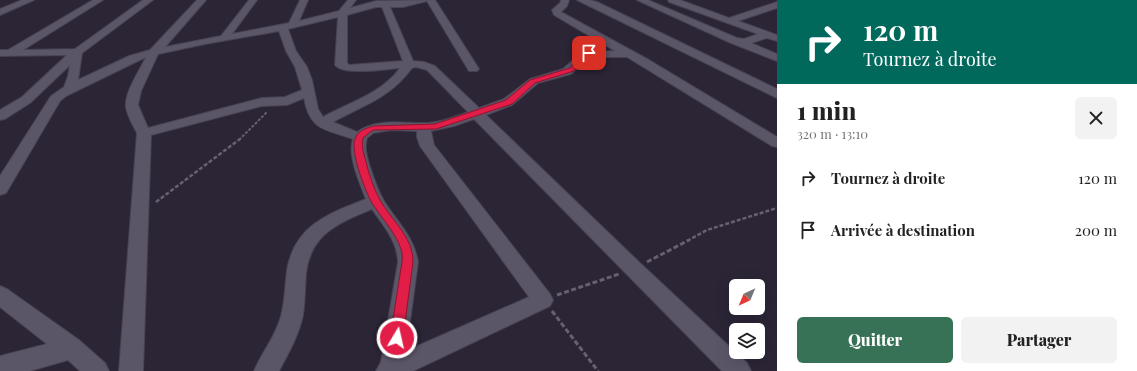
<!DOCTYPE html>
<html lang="fr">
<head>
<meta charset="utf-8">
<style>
	:root { --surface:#fff; --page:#f2f2f2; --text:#222; --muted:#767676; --accent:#377257 }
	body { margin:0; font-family:"Playfair Display",serif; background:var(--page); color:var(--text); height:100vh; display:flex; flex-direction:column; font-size:15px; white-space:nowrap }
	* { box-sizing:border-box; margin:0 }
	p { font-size:13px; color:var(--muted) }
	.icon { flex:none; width:22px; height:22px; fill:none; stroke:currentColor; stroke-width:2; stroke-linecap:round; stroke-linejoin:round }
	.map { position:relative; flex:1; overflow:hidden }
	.drawer { display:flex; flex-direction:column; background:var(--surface); width:360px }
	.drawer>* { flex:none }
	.top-card { background:#00695c; color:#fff; overflow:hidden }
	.needle { width:26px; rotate:224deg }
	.controls { position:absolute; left:729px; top:279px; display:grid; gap:8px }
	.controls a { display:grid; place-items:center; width:36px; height:36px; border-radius:6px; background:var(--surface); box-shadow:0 4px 16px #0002; font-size:20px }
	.pin { position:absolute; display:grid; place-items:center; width:34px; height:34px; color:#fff; margin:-17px; border-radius:8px; box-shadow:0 2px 6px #0006 }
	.me { position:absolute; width:44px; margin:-22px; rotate:9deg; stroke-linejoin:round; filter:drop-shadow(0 0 3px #0008) }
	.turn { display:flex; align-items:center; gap:14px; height:84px; padding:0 20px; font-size:18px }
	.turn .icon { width:52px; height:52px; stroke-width:2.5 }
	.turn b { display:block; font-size:28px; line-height:34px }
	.round { display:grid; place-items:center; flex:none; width:42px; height:42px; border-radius:6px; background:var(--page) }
	.head { display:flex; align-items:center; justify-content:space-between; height:68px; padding:0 20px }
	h1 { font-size:24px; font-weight:800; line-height:30px }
	.button { display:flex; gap:8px; margin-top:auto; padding:8px 20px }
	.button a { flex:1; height:46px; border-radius:6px; background:var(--accent); color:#fff; font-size:16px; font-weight:800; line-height:46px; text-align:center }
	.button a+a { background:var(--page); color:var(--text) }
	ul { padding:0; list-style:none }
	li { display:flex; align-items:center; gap:12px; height:52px; padding:0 20px }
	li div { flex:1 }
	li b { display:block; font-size:15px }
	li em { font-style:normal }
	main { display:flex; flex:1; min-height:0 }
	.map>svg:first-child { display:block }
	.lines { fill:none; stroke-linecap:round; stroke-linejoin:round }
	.minor-casing { stroke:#474250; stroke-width:2 }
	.path-far2 { stroke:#666170; stroke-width:2; stroke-dasharray:3 1.5; stroke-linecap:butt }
	.path-far1 { stroke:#666170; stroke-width:2.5; stroke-dasharray:4 2; stroke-linecap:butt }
	.path { stroke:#666170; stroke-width:3; stroke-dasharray:5 2.5; stroke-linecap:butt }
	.minor { fill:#5b5568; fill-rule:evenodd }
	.route { fill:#e11d48; stroke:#92132f }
</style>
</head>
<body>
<main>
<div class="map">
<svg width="777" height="371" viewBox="0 0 777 371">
	<rect width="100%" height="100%" fill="#2b2536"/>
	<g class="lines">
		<defs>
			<g id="minor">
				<path d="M 22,0 L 34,0 L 0,15 L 0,9 Z"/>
				<path d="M 93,0 L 103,0 L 23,50 L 75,49 L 143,0 L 153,0 L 82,53 L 78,80 L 129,56 L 150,50 L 197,0 L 206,0 L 165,47 L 221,36 L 249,0 L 257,0 L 232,34 L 289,23 L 300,0 L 308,0 L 299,21 L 339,11 L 348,0 L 356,0 L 350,8 L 376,1 L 435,0 L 479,69 L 477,71 L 469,71 L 427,1 L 403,7 L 390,7 L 413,61 L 424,62 L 435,66 L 479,108 L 504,99 L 530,79 L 563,69 L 582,52 L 615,51 L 554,15 L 552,10 L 560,3 L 561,0 L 569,0 L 567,6 L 561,12 L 649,60 L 777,137 L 777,147 L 772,146 L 627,57 L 589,57 L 571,74 L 538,83 L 512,105 L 486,115 L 640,263 L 747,363 L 751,371 L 722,371 L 474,119 L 454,126 L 431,131 L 434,145 L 550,294 L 553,300 L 550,306 L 413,371 L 376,371 L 381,362 L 398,262 C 397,240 384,227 372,209 C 339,223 311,233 306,273 C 305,287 305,301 303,315 C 299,335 288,354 279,371 L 254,371 C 262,352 276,336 281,316 C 285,301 285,286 287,270 C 295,225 328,214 366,199 C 360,184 347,155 353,139 C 325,129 310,131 304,98 L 287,105 L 262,106 L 151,135 L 143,371 L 119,371 L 137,133 C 133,125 127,116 126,107 C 124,93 140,70 146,57 L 66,96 L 60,101 L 6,193 L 0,195 L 0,176 L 51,96 L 64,87 L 68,76 L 70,65 L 30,103 L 5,119 L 0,120 L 0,110 L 22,97 L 67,55 L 0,56 L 0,50 L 8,50 ZM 376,7 L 382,7 L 403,61 L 349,65 L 347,63 L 347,15 ZM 338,17 L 335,65 C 344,76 386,69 400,68 C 381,94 350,102 323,117 L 318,109 L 312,80 L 307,67 L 296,51 L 288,29 ZM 279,31 L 286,51 L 295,67 L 302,90 L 285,97 L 262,98 L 148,128 L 138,105 L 141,91 L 158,54 L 205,44 ZM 416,67 L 427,70 L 468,112 C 455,117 442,122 428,123 C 405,124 378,117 357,132 L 333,122 C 364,105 390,98 412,68 ZM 391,130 L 417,131 L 417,137 L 420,146 L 529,297 L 406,351 L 418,262 C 414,236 397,222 384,201 C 378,191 374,179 370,167 C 367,157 364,148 367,138 L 373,133 Z"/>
				<path d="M 577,0 L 590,0 L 597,2 L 777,89 L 777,98 Z"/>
				<path d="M 637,0 L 648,0 L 737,38 L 744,39 L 758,34 L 669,2 L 668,0 L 680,0 L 729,18 L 777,2 L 777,8 L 738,21 L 777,35 L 777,41 L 767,38 L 751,43 L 777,54 L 777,61 L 731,43 Z"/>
				<path d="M 0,286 L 7,289 L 79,340 L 105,363 L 109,371 L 80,371 L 68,360 L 30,371 L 0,371 L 0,356 L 47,344 L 0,307 Z"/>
			</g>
		</defs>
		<use href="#minor" class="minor-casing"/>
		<path class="path-far2" d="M 239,140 L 267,112"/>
		<g class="path-far1">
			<path d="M 156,202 L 240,139"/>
			<path d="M 687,241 L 707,230 L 777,208"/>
		</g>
		<g class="path">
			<path d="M 647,262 L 689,240"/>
			<path d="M 557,295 L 619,274"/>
			<path d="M 552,311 L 598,371"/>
		</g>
		<use href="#minor" class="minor"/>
	</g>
	<path class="route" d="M 589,51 L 591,51 L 591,54 L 586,56 L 574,71 L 535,83 L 512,104 L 436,129 L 374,130 L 370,132 L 363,138 C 361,147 364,154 366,162 C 369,175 374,189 380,200 C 392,221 413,237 413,262 L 403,338 L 401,343 L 397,344 L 392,343 L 390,338 L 402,262 C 403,255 402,251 399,244 C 393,230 381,217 372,203 C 365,191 350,151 355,139 C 358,130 367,128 374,126 L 435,124 L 506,100 L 530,80 L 570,68 L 582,53 Z"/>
</svg>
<div class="controls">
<a><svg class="needle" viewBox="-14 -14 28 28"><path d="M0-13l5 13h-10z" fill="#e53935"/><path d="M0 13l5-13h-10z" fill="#767676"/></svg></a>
<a><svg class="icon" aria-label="layers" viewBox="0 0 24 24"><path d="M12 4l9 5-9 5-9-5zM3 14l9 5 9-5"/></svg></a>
</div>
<div class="pin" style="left:589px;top:53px;background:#d93025"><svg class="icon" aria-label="arrive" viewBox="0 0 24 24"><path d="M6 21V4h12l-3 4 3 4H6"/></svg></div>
<svg class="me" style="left:397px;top:338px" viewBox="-20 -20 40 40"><circle r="17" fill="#e11d48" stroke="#fff" stroke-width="3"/><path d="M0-11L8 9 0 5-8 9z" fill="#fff"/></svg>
</div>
<section class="drawer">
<div class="top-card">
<div class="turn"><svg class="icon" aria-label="right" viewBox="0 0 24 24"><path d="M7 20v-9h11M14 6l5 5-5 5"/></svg><div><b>120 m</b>Tournez à droite</div></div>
</div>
<div class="head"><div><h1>1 min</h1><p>320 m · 13:10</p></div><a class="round"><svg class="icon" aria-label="close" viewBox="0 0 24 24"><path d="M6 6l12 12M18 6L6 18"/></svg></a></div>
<ul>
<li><svg class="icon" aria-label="right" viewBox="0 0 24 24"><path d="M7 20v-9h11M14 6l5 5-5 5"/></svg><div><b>Tournez à droite</b></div><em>120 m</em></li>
<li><svg class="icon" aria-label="arrive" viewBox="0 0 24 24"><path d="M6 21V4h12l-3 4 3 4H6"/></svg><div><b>Arrivée à destination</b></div><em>200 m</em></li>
</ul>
<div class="button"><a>Quitter</a><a>Partager</a></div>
</section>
</main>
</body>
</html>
